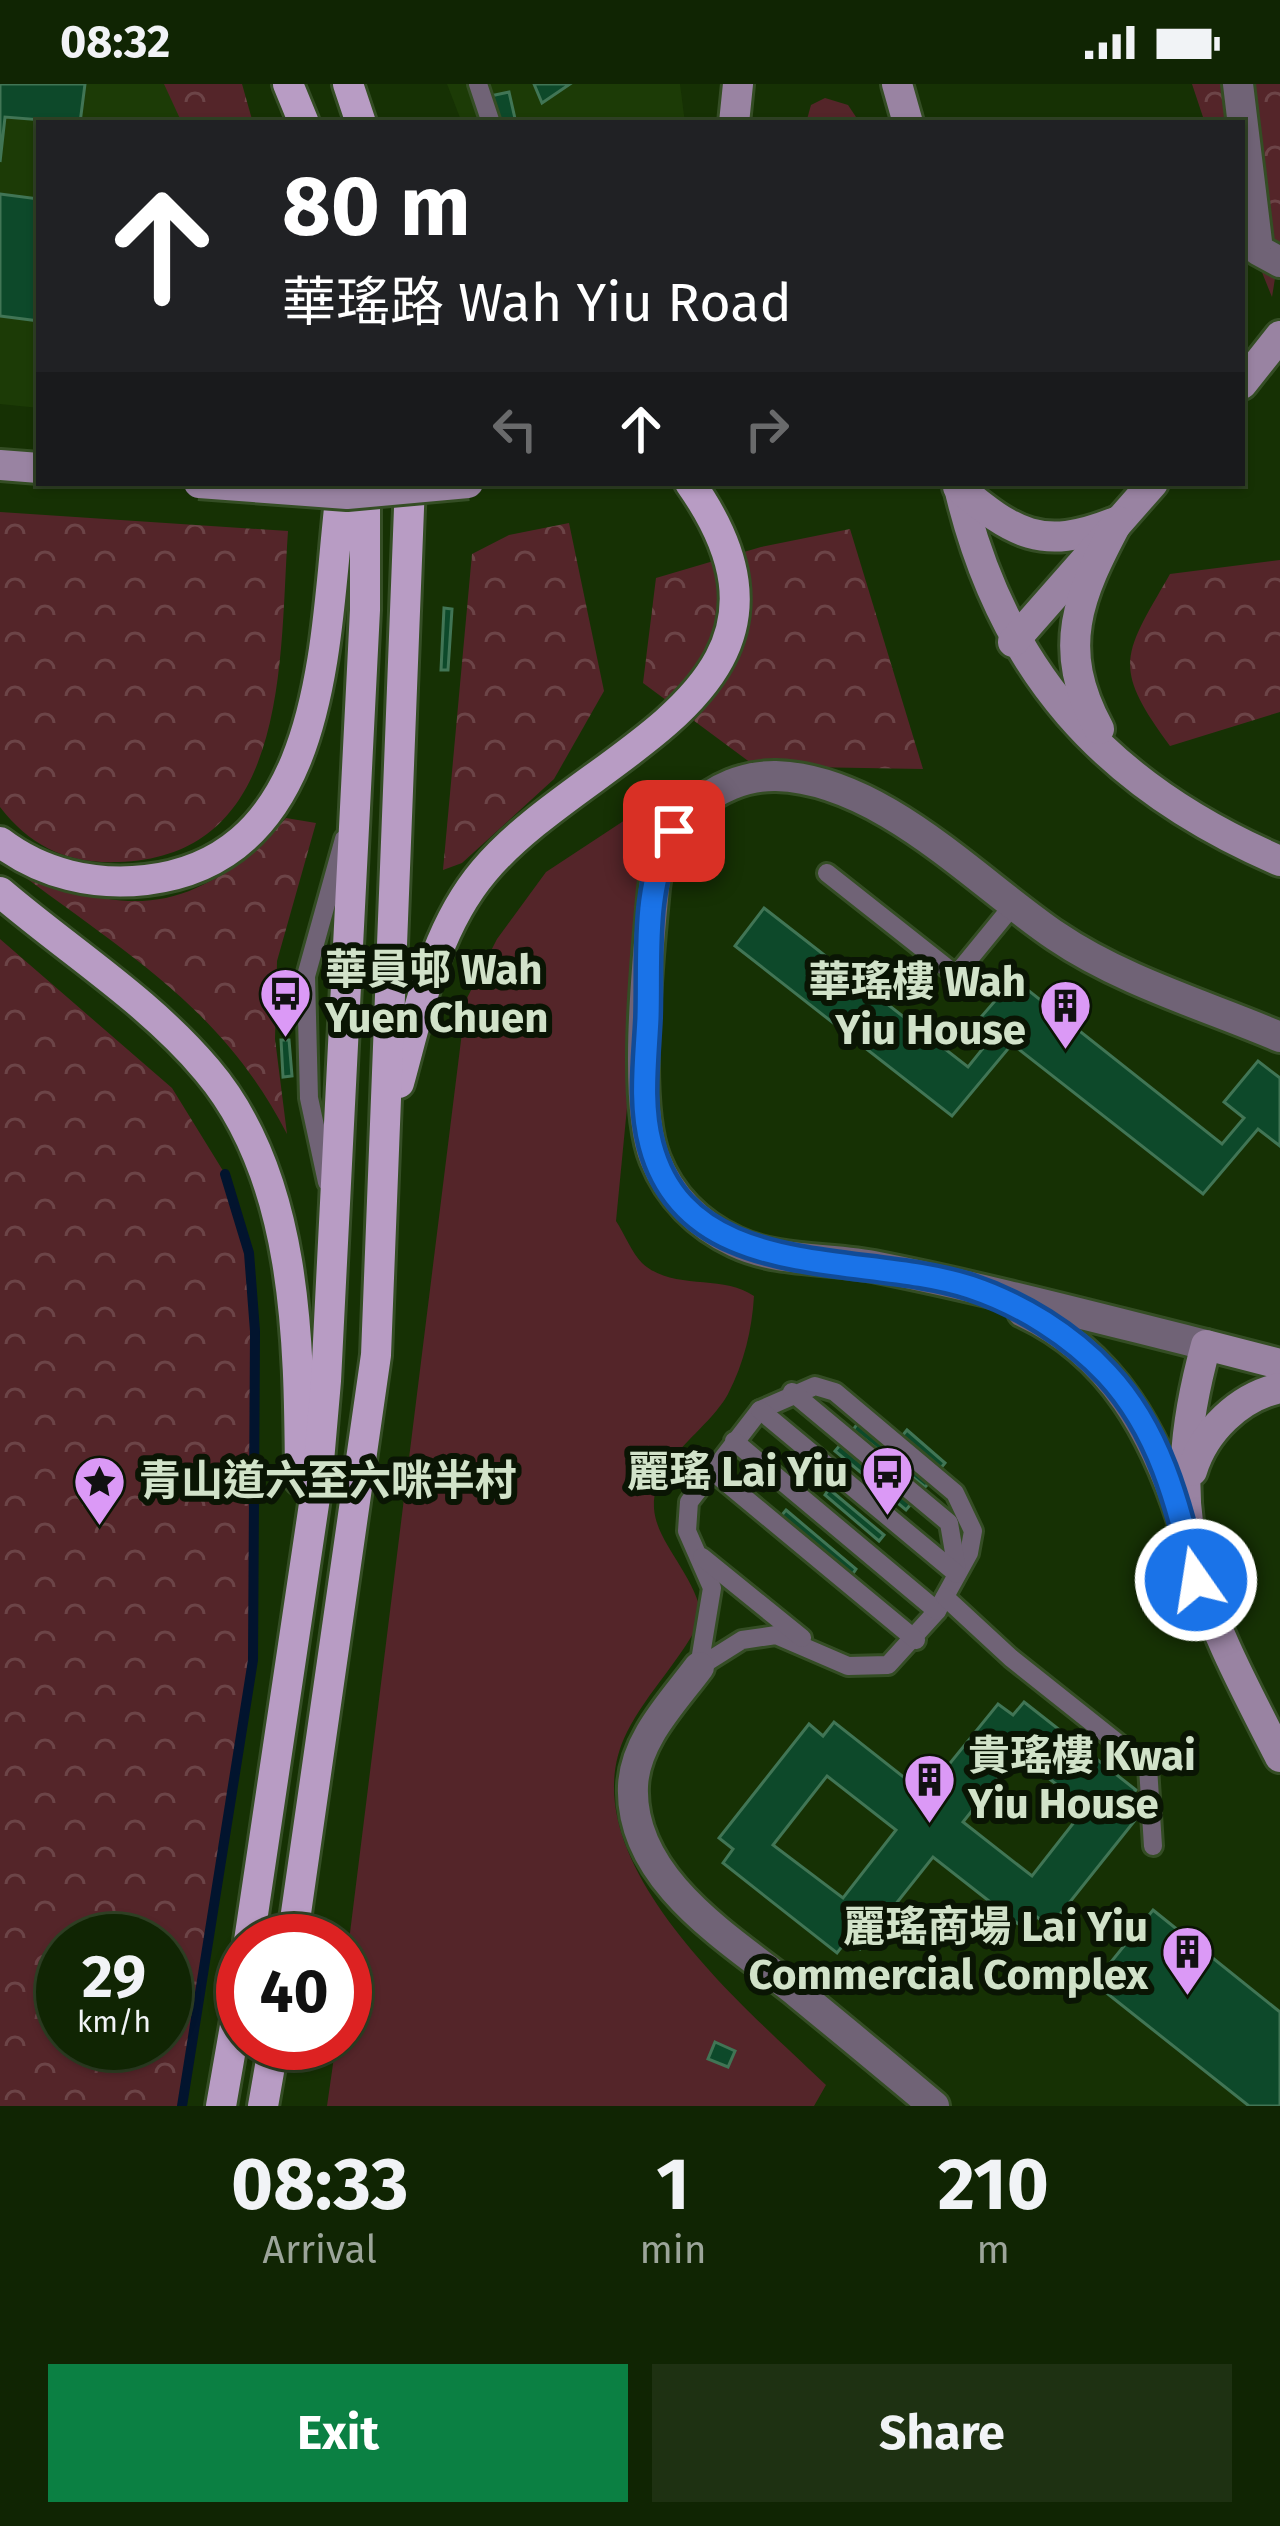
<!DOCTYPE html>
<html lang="en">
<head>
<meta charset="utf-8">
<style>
	:root { --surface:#102503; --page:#1e3112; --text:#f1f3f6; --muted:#9ca59a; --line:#304225; --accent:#0b8043 }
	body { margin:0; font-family:"Fira Sans","Noto Sans TC",sans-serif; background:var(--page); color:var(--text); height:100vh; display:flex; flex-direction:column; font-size:45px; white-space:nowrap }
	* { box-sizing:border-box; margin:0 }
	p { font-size:39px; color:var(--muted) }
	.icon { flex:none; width:66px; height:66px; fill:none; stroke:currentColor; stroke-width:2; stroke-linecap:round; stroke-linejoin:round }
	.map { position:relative; height:2022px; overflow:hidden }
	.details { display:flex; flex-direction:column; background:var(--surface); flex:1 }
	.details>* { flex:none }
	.banner { position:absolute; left:36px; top:36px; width:1209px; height:366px; border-radius:0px; box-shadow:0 3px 9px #0004,0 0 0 3px var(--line); background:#202124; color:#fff; overflow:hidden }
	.speed { position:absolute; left:36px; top:1830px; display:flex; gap:24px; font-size:60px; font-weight:700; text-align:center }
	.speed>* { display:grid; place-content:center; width:156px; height:156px; border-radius:50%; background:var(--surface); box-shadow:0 3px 9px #0004,0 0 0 3px var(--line); line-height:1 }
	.speed small { font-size:30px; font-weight:400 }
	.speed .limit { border:18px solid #d22; background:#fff; color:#111 }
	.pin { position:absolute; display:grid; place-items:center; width:102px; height:102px; color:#fff; margin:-51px; border-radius:24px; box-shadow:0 6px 18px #0006 }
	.me { position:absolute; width:132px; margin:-66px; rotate:347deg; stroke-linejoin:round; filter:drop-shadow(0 0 9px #0008) }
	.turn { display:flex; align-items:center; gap:42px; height:252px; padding:0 48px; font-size:54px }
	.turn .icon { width:156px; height:156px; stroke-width:2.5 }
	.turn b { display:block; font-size:84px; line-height:102px }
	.lanes { display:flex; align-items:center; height:114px; padding:0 48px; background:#0003; justify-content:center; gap:60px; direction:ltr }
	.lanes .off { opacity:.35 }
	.eta { display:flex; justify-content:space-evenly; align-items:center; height:204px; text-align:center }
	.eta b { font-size:72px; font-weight:700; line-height:84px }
	.button { display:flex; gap:24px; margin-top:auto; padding:24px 48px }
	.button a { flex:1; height:138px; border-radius:0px; background:var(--accent); color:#fff; font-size:48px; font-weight:700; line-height:138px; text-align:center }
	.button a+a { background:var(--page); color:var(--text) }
	.status { display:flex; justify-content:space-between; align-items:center; height:84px; padding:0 60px; background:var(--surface); direction:ltr }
	.status svg { height:33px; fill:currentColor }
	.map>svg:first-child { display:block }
	.built { fill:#1c3b06 }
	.forest { fill:url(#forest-crowns); fill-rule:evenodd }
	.park { fill:#542529 }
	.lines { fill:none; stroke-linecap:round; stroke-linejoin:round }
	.stream { stroke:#02142e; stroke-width:10 }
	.building { fill:#0d492a; stroke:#417555; stroke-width:3; fill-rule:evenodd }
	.lane-casing { stroke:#344d24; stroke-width:24 }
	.street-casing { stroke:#344d24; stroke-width:36 }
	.secondary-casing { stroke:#344d24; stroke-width:36 }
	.primary-casing { stroke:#344d24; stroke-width:36 }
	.lane { stroke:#706376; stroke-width:18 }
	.street { stroke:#706376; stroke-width:30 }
	.secondary { stroke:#9983a2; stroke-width:30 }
	.primary { stroke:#b89cc4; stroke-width:30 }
	.secondary-bridge-casing { stroke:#344d24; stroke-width:36; stroke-linecap:butt }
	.secondary-bridge { stroke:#9983a2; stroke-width:30 }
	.route-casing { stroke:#114b97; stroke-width:30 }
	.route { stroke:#1a73e8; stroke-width:21 }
	.labels { text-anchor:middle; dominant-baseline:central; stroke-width:12; stroke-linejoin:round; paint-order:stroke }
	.poi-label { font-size:42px; font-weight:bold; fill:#d1e2c9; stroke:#0a1504; text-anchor:start }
</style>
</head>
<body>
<div class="status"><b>08:32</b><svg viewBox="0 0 49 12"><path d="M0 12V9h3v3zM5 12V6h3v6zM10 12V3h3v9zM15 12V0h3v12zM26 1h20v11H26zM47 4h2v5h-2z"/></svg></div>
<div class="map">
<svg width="1280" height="2022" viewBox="0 0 1280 2022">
	<defs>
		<pattern id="forest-crowns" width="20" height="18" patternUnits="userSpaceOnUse" patternTransform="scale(3)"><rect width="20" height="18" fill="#542529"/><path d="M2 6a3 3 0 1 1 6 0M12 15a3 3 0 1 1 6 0" fill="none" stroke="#6c4447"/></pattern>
	</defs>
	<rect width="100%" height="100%" fill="#163104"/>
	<g class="built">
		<path d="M 0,0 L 201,0 L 215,39 L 39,39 L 39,324 L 0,320 Z"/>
		<path d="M 447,0 L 680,0 L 685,39 L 462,39 Z"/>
	</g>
	<g class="forest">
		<path d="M 164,0 L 242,0 L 253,39 L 182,39 Z"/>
		<path d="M 1192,0 L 1280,0 L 1280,163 L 1272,213 L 1242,139 L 1242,39 L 1205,39 Z"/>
		<path d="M 825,14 L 848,21 L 860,39 L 806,39 L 811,21 Z"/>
		<path d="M 0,428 L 288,447 C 279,573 292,773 118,778 C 67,780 30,762 0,723 Z"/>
		<path d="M 569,439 L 604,607 L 554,695 L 462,779 L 443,786 L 472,470 L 509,451 Z"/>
		<path d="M 850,445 L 923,685 L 755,682 L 643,599 L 656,494 L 761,463 Z"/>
		<path d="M 1280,476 L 1280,628 L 1170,662 C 1111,582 1123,572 1170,490 Z"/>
		<path d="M 286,734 L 316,739 L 277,877 L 275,955 L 287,1050 C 221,921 120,866 9,781 C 128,838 196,831 286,734 Z"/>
		<path d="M 0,855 L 172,1004 L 225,1090 L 249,1169 L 257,1368 L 253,1576 L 182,2022 L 0,2022 ZM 63,1857 L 165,1857 L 165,1959 L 63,1959 Z"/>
	</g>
	<path class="park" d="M 625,736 L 653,756 L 616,1137 C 624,1149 632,1169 642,1179 C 672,1207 723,1190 754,1212 C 752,1246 744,1279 728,1310 C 707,1348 652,1376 654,1424 C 656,1459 695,1490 702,1533 C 682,1575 648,1607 627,1648 C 564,1773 746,1924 826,2001 L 814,2022 L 327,2022 L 336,1959 L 345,1959 L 345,1889 L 466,916 L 497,855 L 546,788 Z"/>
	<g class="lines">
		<path class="stream" d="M 182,2022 L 253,1576 L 255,1247 L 249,1169 L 225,1090"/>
	</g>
	<g class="building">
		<path d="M 0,0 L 85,0 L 80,39 L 5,33 L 0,78 Z"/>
		<path d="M 534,0 L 570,0 L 542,19 Z"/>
		<path d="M 509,8 L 516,39 L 486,39 L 481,14 Z"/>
		<path d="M 0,110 L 39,115 L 39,237 L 0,232 Z"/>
		<path d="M 444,524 L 452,525 L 448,586 L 441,586 Z"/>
		<path d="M 764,824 L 968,983 L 997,947 L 981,933 L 1014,895 L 1222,1060 L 1244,1034 L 1224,1018 L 1258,977 L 1280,994 L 1280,1062 L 1258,1045 L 1203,1110 L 1012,960 L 952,1032 L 735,862 Z"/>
		<path d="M 281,956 L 289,956 L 292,992 L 283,993 Z"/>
		<path d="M 858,1339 L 929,1399 L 925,1403 L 853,1346 Z"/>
		<path d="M 907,1346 L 945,1379 L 940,1385 L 902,1352 Z"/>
		<path d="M 840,1361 L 911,1420 L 906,1426 L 835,1367 Z"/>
		<path d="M 829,1405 L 884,1451 L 879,1457 L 825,1411 Z"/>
		<path d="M 786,1426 L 856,1485 L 852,1491 L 781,1432 Z"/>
		<path d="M 1024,1618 L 1136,1706 L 1125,1719 L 1140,1730 L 1050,1843 L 1037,1833 L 1026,1846 L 933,1773 L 860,1865 L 847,1856 L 837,1869 L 723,1779 L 733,1765 L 719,1754 L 809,1640 L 823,1652 L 834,1638 L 925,1710 L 998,1620 L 1013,1631 ZM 1017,1670 L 1086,1723 L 1032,1792 L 963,1738 ZM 827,1692 L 896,1746 L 843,1814 L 773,1761 Z"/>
		<path d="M 1153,1826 L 1280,1928 L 1280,2022 L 1249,2022 L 1094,1899 Z"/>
		<path d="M 715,1958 L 735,1967 L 728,1983 L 708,1975 Z"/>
	</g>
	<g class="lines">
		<defs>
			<g id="lane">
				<path d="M 478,0 L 491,39"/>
				<path d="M 827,789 L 956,891 L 1015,819"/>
				<path d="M 327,1098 L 309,1014 L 306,892 L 344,755"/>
				<path d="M 815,1302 L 835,1308 L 955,1409 L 973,1447 L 969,1469 L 937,1527 L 888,1581 L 848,1582 L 776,1551 L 742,1556 L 699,1583 L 712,1504 L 687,1447 L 689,1418 L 760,1326 Z"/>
				<path d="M 792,1308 L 949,1439 L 957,1486"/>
				<path d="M 760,1326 L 957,1490"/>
				<path d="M 734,1357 L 937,1527"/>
				<path d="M 711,1386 L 916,1556"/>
				<path d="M 702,1473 L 802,1554"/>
				<path d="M 945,1513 L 1011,1574 L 1148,1683 L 1153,1762"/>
			</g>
			<g id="street">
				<path d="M 1238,0 L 1258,166 L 1280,178"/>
				<path d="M 1023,1228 C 1113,1270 1155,1350 1184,1440"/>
				<path d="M 1206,1261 C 1097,1234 988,1205 878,1183 C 832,1173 779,1179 735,1158 C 699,1141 670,1113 655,1075 C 632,1018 648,869 654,804 C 660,743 713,691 776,692 C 881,695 976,798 1056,852 C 1122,897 1207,922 1280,953"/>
				<path d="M 699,1583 C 673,1618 635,1656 633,1702 C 629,1798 735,1858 799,1910 C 844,1947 889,1984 934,2022"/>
			</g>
			<g id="secondary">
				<path d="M 897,0 L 908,39"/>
				<path d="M 734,39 L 738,0"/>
				<path d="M 1242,300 L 1280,252"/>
				<path d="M 0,381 L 39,384"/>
				<path d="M 958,399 C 1000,585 1105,702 1280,777"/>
				<path d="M 958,403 C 1014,450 1042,467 1113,439"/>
				<path d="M 1013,558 L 1153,399"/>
				<path d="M 1099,645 C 1055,564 1078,512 1118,437"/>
				<path d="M 1280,1280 L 1206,1261 C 1157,1439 1200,1518 1280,1673"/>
				<path d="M 1192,1387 C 1204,1347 1239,1313 1280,1304"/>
			</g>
			<g id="primary">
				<path d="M 288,0 L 304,39"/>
				<path d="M 348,0 L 361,39"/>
				<path d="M 0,758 C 42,790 94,802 146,796 C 335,774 323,541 342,399"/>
				<path d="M 0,808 C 69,867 149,917 207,986 C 299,1094 299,1261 300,1396"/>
				<path d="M 399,999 C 419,927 434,846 484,787 C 587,665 836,606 690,399"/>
				<path d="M 249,1857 L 317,1400 L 326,1297 L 365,526 L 365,399"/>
				<path d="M 292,1857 L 376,1271 L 410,399"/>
				<path d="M 221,2022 L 243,1896"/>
				<path d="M 263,2022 L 274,1959"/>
			</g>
		</defs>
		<use href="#lane" class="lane-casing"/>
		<use href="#street" class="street-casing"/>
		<use href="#secondary" class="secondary-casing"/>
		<use href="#primary" class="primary-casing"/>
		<use href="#lane" class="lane"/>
		<use href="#street" class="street"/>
		<use href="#secondary" class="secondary"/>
		<use href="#primary" class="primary"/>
		<defs>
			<path id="secondary-bridge" d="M 199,399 L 347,410 L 468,399"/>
		</defs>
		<use href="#secondary-bridge" class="secondary-bridge-casing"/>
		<use href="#secondary-bridge" class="secondary-bridge"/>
	</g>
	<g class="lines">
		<defs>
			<path id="route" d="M 674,747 C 642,801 650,873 648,934 C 646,976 640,1020 651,1061 C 688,1201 863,1168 970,1203 C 1021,1220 1071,1251 1107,1290 C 1161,1348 1178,1422 1196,1496"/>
		</defs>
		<use href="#route" class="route-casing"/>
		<use href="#route" class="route"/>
	</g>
	<defs>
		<symbol id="bus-pin" viewBox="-11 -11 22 30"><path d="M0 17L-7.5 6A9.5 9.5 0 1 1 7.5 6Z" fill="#db99f6" stroke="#0a1504"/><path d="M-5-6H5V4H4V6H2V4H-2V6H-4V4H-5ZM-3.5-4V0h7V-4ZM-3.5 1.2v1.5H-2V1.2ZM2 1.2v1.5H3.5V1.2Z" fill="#111"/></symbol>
		<symbol id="building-pin" viewBox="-11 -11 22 30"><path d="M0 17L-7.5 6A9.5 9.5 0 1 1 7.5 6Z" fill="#db99f6" stroke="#0a1504"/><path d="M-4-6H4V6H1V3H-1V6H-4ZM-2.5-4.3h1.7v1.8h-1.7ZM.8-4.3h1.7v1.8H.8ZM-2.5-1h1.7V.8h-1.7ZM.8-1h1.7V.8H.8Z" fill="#111"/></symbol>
		<symbol id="sight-pin" viewBox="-11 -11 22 30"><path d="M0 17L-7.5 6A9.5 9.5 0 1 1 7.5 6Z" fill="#db99f6" stroke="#0a1504"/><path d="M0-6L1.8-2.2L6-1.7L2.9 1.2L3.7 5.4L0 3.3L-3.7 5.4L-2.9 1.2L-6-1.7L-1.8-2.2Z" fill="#111"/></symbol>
	</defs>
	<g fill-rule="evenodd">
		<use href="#bus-pin" x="256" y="880" width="59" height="81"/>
		<use href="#building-pin" x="1036" y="892" width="59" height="81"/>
		<use href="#bus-pin" x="858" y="1358" width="59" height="81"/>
		<use href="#sight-pin" x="70" y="1368" width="59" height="81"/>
		<use href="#building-pin" x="900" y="1666" width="59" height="81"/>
		<use href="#building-pin" x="1158" y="1838" width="59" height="81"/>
	</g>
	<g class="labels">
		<g class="poi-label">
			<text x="325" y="886">華員邨 Wah<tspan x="325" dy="48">Yuen Chuen</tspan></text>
			<text x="1026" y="898" text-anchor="end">華瑤樓 Wah<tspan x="1026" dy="48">Yiu House</tspan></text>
			<text x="848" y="1388" text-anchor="end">麗瑤 Lai Yiu</text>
			<text x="139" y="1397">青山道六至六咪半村</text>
			<text x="968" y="1672">貴瑤樓 Kwai<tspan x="968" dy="48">Yiu House</tspan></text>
			<text x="1148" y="1843" text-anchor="end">麗瑤商場 Lai Yiu<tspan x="1148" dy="48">Commercial Complex</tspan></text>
		</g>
	</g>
</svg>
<div class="speed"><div>29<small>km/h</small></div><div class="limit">40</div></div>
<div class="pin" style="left:674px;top:747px;background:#d93025"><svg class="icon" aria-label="arrive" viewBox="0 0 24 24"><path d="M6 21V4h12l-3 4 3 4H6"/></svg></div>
<svg class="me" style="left:1196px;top:1496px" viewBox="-20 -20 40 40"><circle r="17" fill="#1a73e8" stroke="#fff" stroke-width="3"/><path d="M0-11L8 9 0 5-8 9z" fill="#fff"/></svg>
<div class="banner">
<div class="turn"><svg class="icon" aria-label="ahead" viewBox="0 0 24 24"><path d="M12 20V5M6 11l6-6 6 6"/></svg><div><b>80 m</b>華瑤路 Wah Yiu Road</div></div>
<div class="lanes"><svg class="icon off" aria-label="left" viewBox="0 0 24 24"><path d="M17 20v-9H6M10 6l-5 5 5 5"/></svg><svg class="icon" aria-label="ahead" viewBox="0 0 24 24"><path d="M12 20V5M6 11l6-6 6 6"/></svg><svg class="icon off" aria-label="right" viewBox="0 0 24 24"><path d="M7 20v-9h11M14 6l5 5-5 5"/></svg></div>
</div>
</div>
<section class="details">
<div class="eta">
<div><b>08:33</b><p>Arrival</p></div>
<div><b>1</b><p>min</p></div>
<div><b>210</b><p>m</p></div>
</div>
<div class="button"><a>Exit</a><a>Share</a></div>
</section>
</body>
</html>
